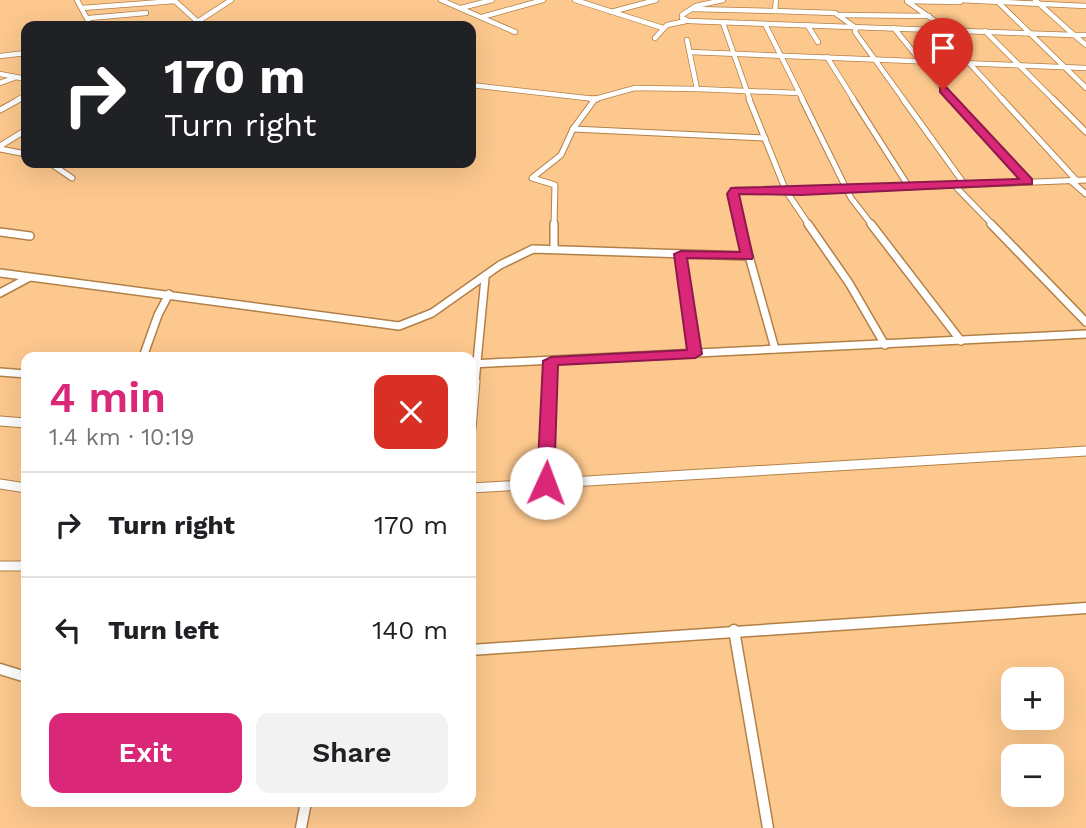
<!DOCTYPE html>
<html lang="en">
<head>
<meta charset="utf-8">
<style>
	:root { --surface:#fff; --page:#f2f2f2; --text:#202124; --muted:#757577; --line:#e0e0e0; --accent:#db2777 }
	body { margin:0; font-family:"Work Sans",sans-serif; background:var(--page); color:var(--text); height:100vh; display:flex; flex-direction:column; font-size:26px; white-space:nowrap }
	* { box-sizing:border-box; margin:0 }
	p { font-size:23px; color:var(--muted) }
	.icon { flex:none; width:38px; height:38px; fill:none; stroke:currentColor; stroke-width:2; stroke-linecap:round; stroke-linejoin:round }
	.map { position:relative; flex:1; overflow:hidden }
	.details { position:absolute; left:21px; top:352px; width:455px; height:455px; display:flex; flex-direction:column; background:var(--surface); border-radius:14px; box-shadow:0 7px 28px #0002 }
	.details>* { flex:none }
	.top-card { position:absolute; left:21px; top:21px; width:455px; height:147px; border-radius:14px; box-shadow:0 7px 28px #0002; background:#202124; color:#fff; overflow:hidden }
	.buttons { position:absolute; left:1001px; top:667px; display:grid; gap:14px }
	.buttons a { display:grid; place-items:center; width:63px; height:63px; border-radius:14px; background:var(--surface); box-shadow:0 7px 28px #0002; font-size:35px }
	.pin { position:absolute; display:grid; place-items:center; width:60px; height:60px; color:#fff; margin:-72px -30px; border-radius:50% 50% 50% 0; rotate:-45deg; box-shadow:0 0 7px #0007 }
	.pin .icon { rotate:45deg }
	.me { position:absolute; width:77px; margin:-38px; rotate:2deg; stroke-linejoin:round; filter:drop-shadow(0 0 5px #0008) }
	.turn { display:flex; align-items:center; gap:24px; height:147px; padding:0 28px; font-size:32px }
	.turn .icon { width:91px; height:91px; stroke-width:2.5 }
	.turn b { display:block; font-size:49px; line-height:60px }
	.round { display:grid; place-items:center; flex:none; width:74px; height:74px; border-radius:14px; background:var(--page) }
	.summary { display:flex; align-items:center; justify-content:space-between; height:119px; padding:0 28px }
	h1 { font-size:42px; font-weight:600; line-height:52px; color:var(--accent) }
	.cta { display:flex; gap:14px; margin-top:auto; padding:14px 28px }
	.cta a { flex:1; height:80px; border-radius:14px; background:var(--accent); color:#fff; font-size:28px; font-weight:600; line-height:80px; text-align:center }
	.cta a+a { background:var(--page); color:var(--text) }
	ul { padding:0; list-style:none }
	li { display:flex; align-items:center; gap:21px; height:105px; padding:0 28px; border-top:2px solid var(--line) }
	li div { flex:1 }
	li b { display:block; font-size:26px }
	li em { font-style:normal }
	.map>svg:first-child { display:block }
	.lines { fill:none; stroke-linecap:round; stroke-linejoin:round }
	.minor-far4-casing { stroke:#b28047; stroke-width:6 }
	.minor-far3-casing { stroke:#b28047; stroke-width:7 }
	.minor-far2-casing { stroke:#b28047; stroke-width:10 }
	.minor-far1-casing { stroke:#b28047; stroke-width:11 }
	.minor-casing { stroke:#b28047; stroke-width:13 }
	.minor-far4 { stroke:#fff; stroke-width:4.5 }
	.minor-far3 { stroke:#fff; stroke-width:5 }
	.minor-far2 { stroke:#fff; stroke-width:7 }
	.minor-far1 { stroke:#fff; stroke-width:9 }
	.minor { stroke:#fff; stroke-width:10 }
	.route { fill:#db2777; stroke:#8e194d; stroke-width:2 }
</style>
</head>
<body>
<div class="map">
<svg width="1086" height="828" viewBox="0 0 1086 828">
	<rect width="100%" height="100%" fill="#fdc88e"/>
	<g class="lines">
		<defs>
			<g id="minor-far4">
				<path d="M 77,0 L 91,26"/>
				<path d="M 441,0 L 515,32"/>
				<path d="M 575,0 L 663,28"/>
				<path d="M 723,0 L 696,6 L 682,15 L 682,18 L 689,21 L 1074,35 L 1035,0"/>
				<path d="M 959,0 L 1086,6"/>
				<path d="M 907,1 L 960,2"/>
				<path d="M 908,2 L 948,30"/>
				<path d="M 998,2 L 1086,88"/>
				<path d="M 82,8 L 175,1 L 198,22"/>
				<path d="M 461,8 L 492,0"/>
				<path d="M 692,9 L 775,11 L 776,0"/>
				<path d="M 775,11 L 835,13 L 856,28 L 855,32 L 904,100"/>
				<path d="M 611,12 L 656,0"/>
				<path d="M 840,15 L 929,16"/>
				<path d="M 482,17 L 543,0"/>
				<path d="M 89,18 L 146,13"/>
				<path d="M 723,23 L 750,100"/>
				<path d="M 765,24 L 803,100"/>
				<path d="M 191,26 L 231,0"/>
				<path d="M 808,26 L 818,42"/>
				<path d="M 894,28 L 952,100"/>
				<path d="M 939,30 L 1003,100"/>
				<path d="M 985,31 L 1054,100"/>
				<path d="M 1086,35 L 1074,35 L 1086,45"/>
				<path d="M 655,38 L 667,25 L 686,21"/>
				<path d="M 687,40 L 697,89 L 799,93"/>
				<path d="M 690,52 L 1086,68"/>
				<path d="M 0,56 L 26,53"/>
				<path d="M 827,57 L 854,100"/>
				<path d="M 0,74 L 26,79"/>
				<path d="M 0,83 L 14,78"/>
				<path d="M 471,85 L 595,99 L 635,88 L 697,89"/>
				<path d="M 17,100 L 26,95"/>
			</g>
			<g id="minor-far3">
				<path d="M 591,99 L 597,99"/>
				<path d="M 595,99 L 573,129 L 765,138"/>
				<path d="M 749,99 L 786,191 L 809,225"/>
				<path d="M 802,99 L 851,198 L 872,225"/>
				<path d="M 853,99 L 909,187"/>
				<path d="M 903,99 L 965,185"/>
				<path d="M 951,99 L 1028,182"/>
				<path d="M 1002,99 L 1077,181"/>
				<path d="M 1053,99 L 1086,132"/>
				<path d="M 0,110 L 20,99"/>
				<path d="M 0,146 L 26,130"/>
				<path d="M 0,149 L 26,154"/>
				<path d="M 50,163 L 72,178"/>
				<path d="M 1071,181 L 1086,194"/>
				<path d="M 955,186 L 993,225"/>
				<path d="M 554,225 L 555,185 L 532,178 L 561,155 L 573,129"/>
				<path d="M 740,225 L 733,194 L 735,190 L 801,191 L 1086,180"/>
			</g>
			<g id="minor-far2">
				<path d="M 740,224 L 775,349"/>
				<path d="M 808,224 L 849,283 L 885,345"/>
				<path d="M 871,224 L 961,341"/>
				<path d="M 991,224 L 1086,322"/>
				<path d="M 0,232 L 30,236"/>
				<path d="M 554,249 L 554,224"/>
				<path d="M 681,254 L 681,275 L 695,354"/>
				<path d="M 0,273 L 399,326 L 432,313 L 500,265 L 533,249 L 747,256"/>
				<path d="M 0,293 L 28,278"/>
				<path d="M 143,357 L 158,315 L 169,294"/>
				<path d="M 471,364 L 1086,334"/>
				<path d="M 0,372 L 26,374"/>
				<path d="M 475,383 L 485,278"/>
				<path d="M 550,383 L 551,361"/>
			</g>
			<g id="minor-far1">
				<path d="M 0,421 L 26,423"/>
				<path d="M 471,429 L 475,381"/>
				<path d="M 546,483 L 550,381"/>
				<path d="M 0,484 L 26,488"/>
				<path d="M 471,488 L 1086,451"/>
				<path d="M 0,566 L 26,566"/>
			</g>
			<g id="minor">
				<path d="M 734,630 L 768,828"/>
				<path d="M 471,650 L 1086,608"/>
				<path d="M 0,669 L 26,677"/>
				<path d="M 301,828 L 306,802"/>
			</g>
		</defs>
		<use href="#minor-far4" class="minor-far4-casing"/>
		<use href="#minor-far3" class="minor-far3-casing"/>
		<use href="#minor-far2" class="minor-far2-casing"/>
		<use href="#minor-far1" class="minor-far1-casing"/>
		<use href="#minor" class="minor-casing"/>
		<use href="#minor-far4" class="minor-far4"/>
		<use href="#minor-far3" class="minor-far3"/>
		<use href="#minor-far2" class="minor-far2"/>
		<use href="#minor-far1" class="minor-far1"/>
		<use href="#minor" class="minor"/>
	</g>
	<path class="route" d="M 940,88 L 947,88 L 1032,179 L 1032,184 L 801,195 L 739,194 L 753,257 L 752,259 L 687,258 L 702,354 L 695,358 L 558,365 L 554,483 L 552,487 L 540,487 L 537,483 L 543,361 L 551,357 L 687,350 L 674,254 L 681,251 L 740,252 L 727,194 L 731,188 L 1019,179 L 940,92 Z"/>
</svg>
<div class="buttons">
<a>+</a>
<a>−</a>
</div>
<div class="pin" style="left:943px;top:90px;background:#d93025"><svg class="icon" aria-label="arrive" viewBox="0 0 24 24"><path d="M6 21V4h12l-3 4 3 4H6"/></svg></div>
<svg class="me" style="left:546px;top:483px" viewBox="-20 -20 40 40"><circle r="19" fill="#fff"/><path d="M0-13L10 11 0 6-10 11z" fill="#db2777"/></svg>
<div class="top-card">
<div class="turn"><svg class="icon" aria-label="right" viewBox="0 0 24 24"><path d="M7 20v-9h11M14 6l5 5-5 5"/></svg><div><b>170 m</b>Turn right</div></div>
</div>
<section class="details">
<div class="summary"><div><h1>4 min</h1><p>1.4 km · 10:19</p></div><a class="round" style="background:#d93025;color:#fff"><svg class="icon" aria-label="close" viewBox="0 0 24 24"><path d="M6 6l12 12M18 6L6 18"/></svg></a></div>
<ul>
<li><svg class="icon" aria-label="right" viewBox="0 0 24 24"><path d="M7 20v-9h11M14 6l5 5-5 5"/></svg><div><b>Turn right</b></div><em>170 m</em></li>
<li><svg class="icon" aria-label="left" viewBox="0 0 24 24"><path d="M17 20v-9H6M10 6l-5 5 5 5"/></svg><div><b>Turn left</b></div><em>140 m</em></li>
</ul>
<div class="cta"><a>Exit</a><a>Share</a></div>
</section>
</div>
</body>
</html>
